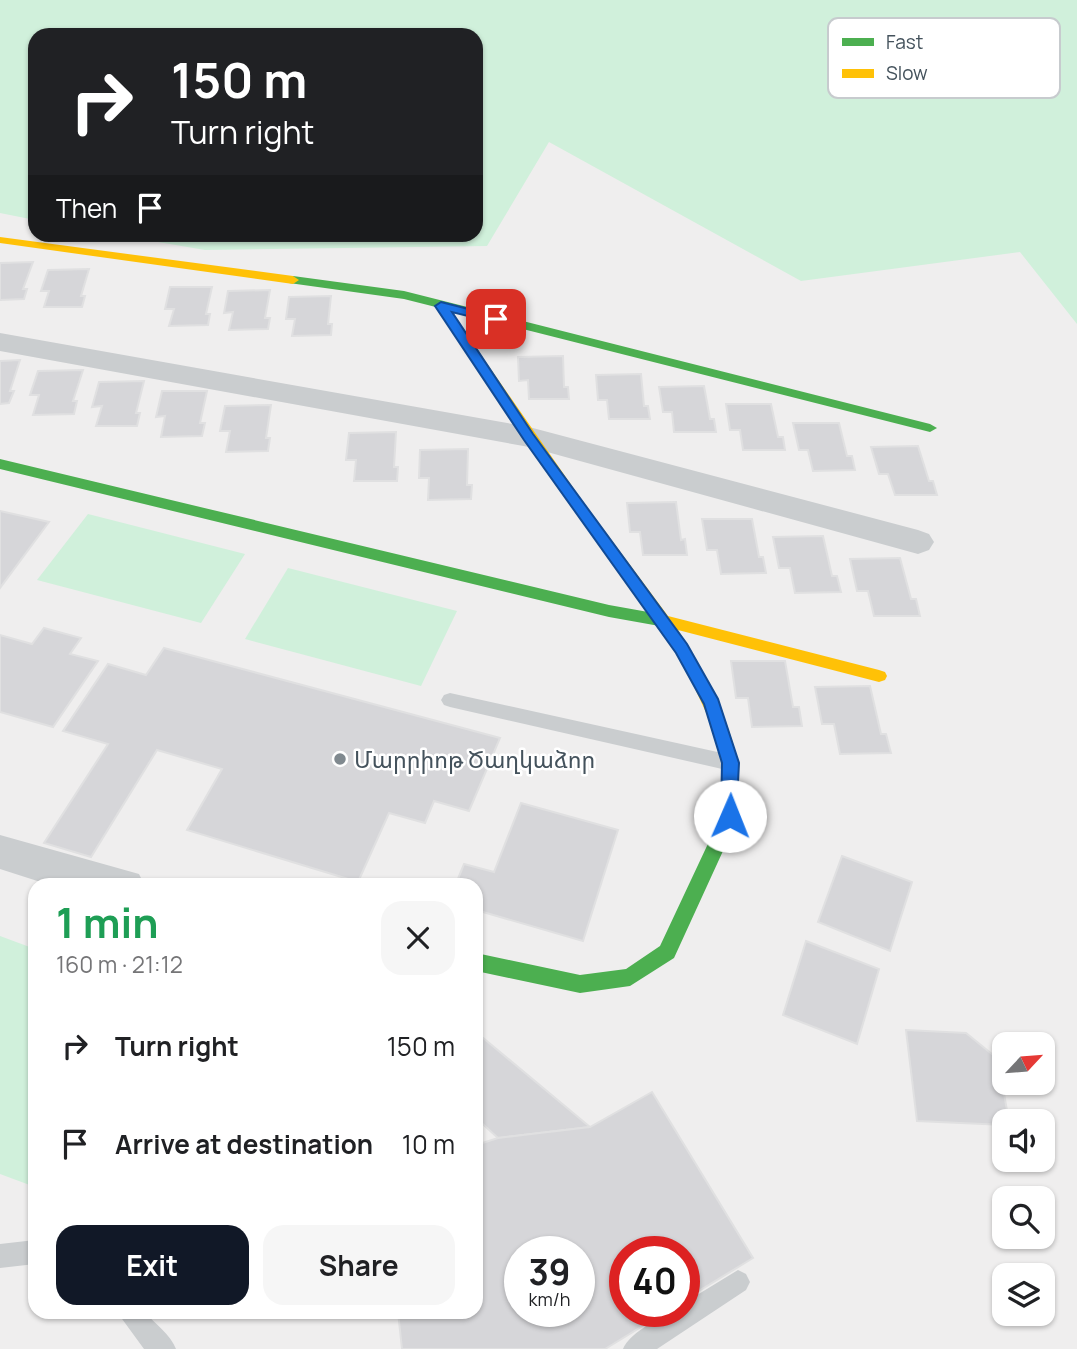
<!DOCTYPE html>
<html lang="en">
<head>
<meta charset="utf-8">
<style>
	:root { --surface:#fff; --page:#f6f6f6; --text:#202124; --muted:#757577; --accent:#111827 }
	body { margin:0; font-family:Manrope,"Noto Sans Armenian",sans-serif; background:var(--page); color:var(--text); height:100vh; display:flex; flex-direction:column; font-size:26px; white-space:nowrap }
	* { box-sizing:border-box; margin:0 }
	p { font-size:23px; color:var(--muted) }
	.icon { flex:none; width:38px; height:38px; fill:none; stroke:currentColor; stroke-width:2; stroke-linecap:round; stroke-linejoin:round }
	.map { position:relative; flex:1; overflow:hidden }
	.panel { position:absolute; left:28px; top:878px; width:455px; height:441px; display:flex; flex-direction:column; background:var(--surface); border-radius:21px; box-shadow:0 2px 5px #0004 }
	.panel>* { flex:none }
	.banner { position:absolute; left:28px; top:28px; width:455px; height:214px; border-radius:21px; box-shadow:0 2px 5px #0004; background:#202124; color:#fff; overflow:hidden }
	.needle { width:46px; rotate:64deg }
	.fabs { position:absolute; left:992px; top:1032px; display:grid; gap:14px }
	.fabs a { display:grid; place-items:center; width:63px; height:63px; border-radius:14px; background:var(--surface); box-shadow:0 2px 5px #0004; font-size:35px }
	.speed { position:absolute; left:504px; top:1236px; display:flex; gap:14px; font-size:35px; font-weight:700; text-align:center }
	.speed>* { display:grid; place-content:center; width:91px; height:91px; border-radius:50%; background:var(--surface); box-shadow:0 2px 5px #0004; line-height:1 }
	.speed small { font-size:18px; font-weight:400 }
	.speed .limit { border:10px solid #d22; background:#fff; color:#111 }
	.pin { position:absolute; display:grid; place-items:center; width:60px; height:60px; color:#fff; margin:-30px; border-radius:14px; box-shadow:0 4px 10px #0006 }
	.me { position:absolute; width:77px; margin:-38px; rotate:1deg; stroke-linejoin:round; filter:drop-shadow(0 0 5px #0008) }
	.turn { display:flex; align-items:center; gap:24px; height:147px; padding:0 28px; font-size:32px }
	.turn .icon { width:91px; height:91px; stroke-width:2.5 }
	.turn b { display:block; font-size:49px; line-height:60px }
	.then { display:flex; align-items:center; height:66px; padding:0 28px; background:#0003; gap:14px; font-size:26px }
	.round { display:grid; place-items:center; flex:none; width:74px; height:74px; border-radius:21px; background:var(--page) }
	.summary { display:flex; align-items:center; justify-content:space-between; height:119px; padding:0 28px }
	h1 { font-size:42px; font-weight:700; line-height:52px; color:#1e9e55 }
	.primary-button { display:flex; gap:14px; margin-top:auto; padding:14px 28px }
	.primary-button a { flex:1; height:80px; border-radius:21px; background:var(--accent); color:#fff; font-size:28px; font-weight:700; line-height:80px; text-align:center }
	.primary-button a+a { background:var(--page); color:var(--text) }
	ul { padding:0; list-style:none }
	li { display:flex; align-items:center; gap:21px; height:98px; padding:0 28px }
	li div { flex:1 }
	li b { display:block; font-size:26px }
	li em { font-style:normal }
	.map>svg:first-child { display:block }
	.green { fill:#d0f0db }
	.building { fill:#d6d6d9; stroke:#e0e0e1; stroke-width:2; fill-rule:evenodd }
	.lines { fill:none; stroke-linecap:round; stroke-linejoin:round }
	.lane { fill:#cacdcf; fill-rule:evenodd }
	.street { fill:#cacdcf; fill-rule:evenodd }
	.fast { fill:#4caf50; fill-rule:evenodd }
	.slow { fill:#ffc107; fill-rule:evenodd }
	.route { fill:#1a73e8; stroke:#114b97; stroke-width:2 }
	.poi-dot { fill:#80898f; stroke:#fff; stroke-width:2.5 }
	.labels { text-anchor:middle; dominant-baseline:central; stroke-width:5; stroke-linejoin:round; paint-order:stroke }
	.poi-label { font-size:23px; fill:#44525c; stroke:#fff; text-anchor:start }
	.key { fill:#fff; stroke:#c7cbce; stroke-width:2 }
	.key-label { font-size:19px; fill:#44525c }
</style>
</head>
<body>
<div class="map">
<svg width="1077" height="1349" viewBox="0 0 1077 1349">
	<rect width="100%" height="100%" fill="#efeeee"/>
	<g class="green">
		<path d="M 0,0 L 1077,0 L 1077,324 L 1020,252 L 801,281 L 549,142 L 487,246 L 205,250 L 117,235 L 476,234 L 476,35 L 35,35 L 35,220 L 0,213 Z"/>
		<path d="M 88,514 L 245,554 L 201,623 L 37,580 Z"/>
		<path d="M 288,568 L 457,611 L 421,686 L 245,639 Z"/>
		<path d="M 0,936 L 35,949 L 35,1187 L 0,1174 Z"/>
	</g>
	<g class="building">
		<path d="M 33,262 L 23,289 L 27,289 L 24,299 L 0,300 L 0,263 Z"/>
		<path d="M 89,269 L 81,296 L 85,296 L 82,307 L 44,307 L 49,291 L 41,291 L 48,270 Z"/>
		<path d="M 170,287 L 212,287 L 206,314 L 210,314 L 208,325 L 169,326 L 174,309 L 165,309 Z"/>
		<path d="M 270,290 L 265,318 L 270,318 L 268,329 L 229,330 L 233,312 L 224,313 L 228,291 Z"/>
		<path d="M 331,296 L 328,324 L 332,324 L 331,335 L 292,336 L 295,319 L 286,319 L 289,297 Z"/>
		<path d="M 563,356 L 564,387 L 568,387 L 569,399 L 529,399 L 528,380 L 519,381 L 518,357 Z"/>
		<path d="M 20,360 L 10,391 L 14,391 L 9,403 L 0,404 L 0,361 Z"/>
		<path d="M 83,370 L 73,401 L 77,401 L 74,414 L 33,415 L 39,395 L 30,395 L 38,371 Z"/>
		<path d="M 641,374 L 644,406 L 648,406 L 650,419 L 609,419 L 607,400 L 598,400 L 596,375 Z"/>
		<path d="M 144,381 L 136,413 L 140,413 L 137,426 L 96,426 L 102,406 L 92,407 L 99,382 Z"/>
		<path d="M 704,386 L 710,419 L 714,419 L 716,432 L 674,432 L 672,412 L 663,412 L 659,387 Z"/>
		<path d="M 162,391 L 207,391 L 200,423 L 205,423 L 202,436 L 161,437 L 165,416 L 156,417 Z"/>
		<path d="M 726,404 L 771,404 L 778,437 L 783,437 L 785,450 L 743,450 L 740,430 L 730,430 Z"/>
		<path d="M 271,405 L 266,438 L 270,438 L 268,451 L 226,452 L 230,431 L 220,431 L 225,406 Z"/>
		<path d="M 793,423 L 839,423 L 847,456 L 852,456 L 855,470 L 813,471 L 808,450 L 799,450 Z"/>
		<path d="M 396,432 L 394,467 L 398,467 L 397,481 L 354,481 L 356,460 L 346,460 L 349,433 Z"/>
		<path d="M 918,446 L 929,481 L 933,481 L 937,495 L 895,495 L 888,474 L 879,474 L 871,447 Z"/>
		<path d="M 468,449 L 467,485 L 472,485 L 471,499 L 428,500 L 429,478 L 419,478 L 420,450 Z"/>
		<path d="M 676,502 L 681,540 L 685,539 L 687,555 L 643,555 L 640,532 L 630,532 L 627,503 Z"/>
		<path d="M 0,511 L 49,522 L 0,588 Z"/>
		<path d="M 702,519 L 752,519 L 759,557 L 763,557 L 766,573 L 721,574 L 717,550 L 707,550 Z"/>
		<path d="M 823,536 L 832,576 L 837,576 L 841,592 L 795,593 L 790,568 L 779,568 L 773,537 Z"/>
		<path d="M 900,558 L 911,599 L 916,599 L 920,616 L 874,616 L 868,591 L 857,591 L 850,559 Z"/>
		<path d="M 44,628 L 81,638 L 70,654 L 98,661 L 53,727 L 0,712 L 0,635 L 32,644 Z"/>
		<path d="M 164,648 L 500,738 L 469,811 L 434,801 L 425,823 L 389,813 L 358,882 L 187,830 L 222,769 L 157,750 L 91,857 L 44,843 L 108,744 L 63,731 L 108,664 L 146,675 Z"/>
		<path d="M 731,661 L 785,661 L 793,707 L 799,707 L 802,726 L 752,727 L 748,698 L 736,698 Z"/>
		<path d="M 870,686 L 881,734 L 886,734 L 891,753 L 840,754 L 834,724 L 822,724 L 815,687 Z"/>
		<path d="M 521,803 L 618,830 L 583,941 L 476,910 L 476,886 L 455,886 L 464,864 L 494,872 Z"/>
		<path d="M 842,856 L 912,882 L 890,951 L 818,922 Z"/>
		<path d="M 806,941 L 879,969 L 857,1044 L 783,1015 Z"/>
		<path d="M 906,1030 L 966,1033 L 998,1059 L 1009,1122 L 1004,1122 L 1004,1125 L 917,1121 Z"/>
		<path d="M 476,1032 L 590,1127 L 498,1138 L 476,1118 Z"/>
		<path d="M 652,1092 L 753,1258 L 684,1300 L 684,1251 L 625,1251 L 625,1311 L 667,1311 L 605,1349 L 402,1349 L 398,1312 L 476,1312 L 476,1145 L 498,1138 L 590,1127 ZM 520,1251 L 579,1251 L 579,1311 L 520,1311 Z"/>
	</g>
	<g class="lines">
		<g class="lane">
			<path d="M 450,693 L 731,755 L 738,758 L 740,763 L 738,768 L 731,771 L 450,707 L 444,705 L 441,700 L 444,695 Z"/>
			<path d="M 35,1240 L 35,1264 L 0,1268 L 0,1244 Z"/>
			<path d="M 738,1270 L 746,1274 L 750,1282 L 746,1290 L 657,1349 L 623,1349 C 629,1333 667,1311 684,1311 L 684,1303 Z"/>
			<path d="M 117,1312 L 145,1312 C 155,1324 171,1335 176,1349 L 144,1349 Z"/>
		</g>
		<g class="street">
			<path d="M 0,333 L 529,427 L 918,530 L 929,534 L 934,542 L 929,550 L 918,554 L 529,447 L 0,351 Z"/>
			<path d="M 0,835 L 139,874 L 145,886 L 53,886 L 0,869 Z"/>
		</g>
		<g class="fast">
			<path d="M 293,276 L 404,291 L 930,424 L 937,428 L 930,432 L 404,299 L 289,283 L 289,277 Z"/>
			<path d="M 0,459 L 609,605 L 665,615 L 673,621 L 665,627 L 609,617 L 0,469 Z"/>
			<path d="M 731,759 L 737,761 L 739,766 L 739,816 L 674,958 L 630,986 L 580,993 L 476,971 L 476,953 L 580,975 L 626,969 L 660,946 L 721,816 L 723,766 L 725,761 Z"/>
		</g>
		<g class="slow">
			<path d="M 0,237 L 293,276 L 299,280 L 293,284 L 0,243 Z"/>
			<path d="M 441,302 L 445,303 L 581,499 L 668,616 L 879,670 L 885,672 L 887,676 L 885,680 L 879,682 L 678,630 C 706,673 728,716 739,766 L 737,771 L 731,773 L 725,771 L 715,732 L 685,667 L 639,598 L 554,482 L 435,306 Z"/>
		</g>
	</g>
	<path class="route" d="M 441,302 L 500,317 L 502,319 L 496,323 L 452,312 L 533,434 L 687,644 L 718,699 L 739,763 L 736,821 L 730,823 L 721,816 L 722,763 L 704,704 L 676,653 L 524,440 L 435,306 Z"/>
	<circle class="poi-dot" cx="340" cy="759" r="7"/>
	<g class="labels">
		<g class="poi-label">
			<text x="354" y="759">Մարրիոթ Ծաղկաձոր</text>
		</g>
	</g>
	<rect x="828" y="18" width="232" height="80" rx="10" class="key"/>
	<rect x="842" y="38" width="32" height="8" fill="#4caf50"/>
	<rect x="842" y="69" width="32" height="9" fill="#ffc107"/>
	<g class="key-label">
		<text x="886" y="49">Fast</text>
		<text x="886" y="80">Slow</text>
	</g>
</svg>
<div class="fabs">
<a><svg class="needle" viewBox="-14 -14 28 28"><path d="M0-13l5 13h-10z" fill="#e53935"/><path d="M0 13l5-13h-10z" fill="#757577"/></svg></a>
<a><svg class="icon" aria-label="sound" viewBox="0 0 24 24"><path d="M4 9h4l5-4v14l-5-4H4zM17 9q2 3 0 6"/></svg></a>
<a><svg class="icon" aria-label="search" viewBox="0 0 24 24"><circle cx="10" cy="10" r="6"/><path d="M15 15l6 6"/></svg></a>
<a><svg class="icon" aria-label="layers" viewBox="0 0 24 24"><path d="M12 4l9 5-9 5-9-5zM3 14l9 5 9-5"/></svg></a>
</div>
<div class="speed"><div>39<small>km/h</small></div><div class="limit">40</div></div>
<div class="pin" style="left:496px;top:319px;background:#d93025"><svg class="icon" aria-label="arrive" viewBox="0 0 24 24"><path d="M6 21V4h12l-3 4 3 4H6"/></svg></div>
<svg class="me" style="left:730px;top:816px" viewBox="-20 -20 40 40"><circle r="19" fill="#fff"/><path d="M0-13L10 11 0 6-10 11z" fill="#1a73e8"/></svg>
<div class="banner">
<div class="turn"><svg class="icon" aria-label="right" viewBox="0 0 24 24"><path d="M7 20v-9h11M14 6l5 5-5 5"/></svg><div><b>150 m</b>Turn right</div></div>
<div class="then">Then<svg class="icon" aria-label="arrive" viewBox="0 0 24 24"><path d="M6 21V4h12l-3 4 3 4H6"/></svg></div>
</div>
<section class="panel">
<div class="summary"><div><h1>1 min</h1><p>160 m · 21:12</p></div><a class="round"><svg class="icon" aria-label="close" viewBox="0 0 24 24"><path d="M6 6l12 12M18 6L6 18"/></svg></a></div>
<ul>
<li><svg class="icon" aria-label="right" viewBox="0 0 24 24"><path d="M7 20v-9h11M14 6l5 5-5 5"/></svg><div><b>Turn right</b></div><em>150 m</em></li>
<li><svg class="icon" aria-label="arrive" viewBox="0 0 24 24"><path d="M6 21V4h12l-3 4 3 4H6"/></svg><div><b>Arrive at destination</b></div><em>10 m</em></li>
</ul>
<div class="primary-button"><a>Exit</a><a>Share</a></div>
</section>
</div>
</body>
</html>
